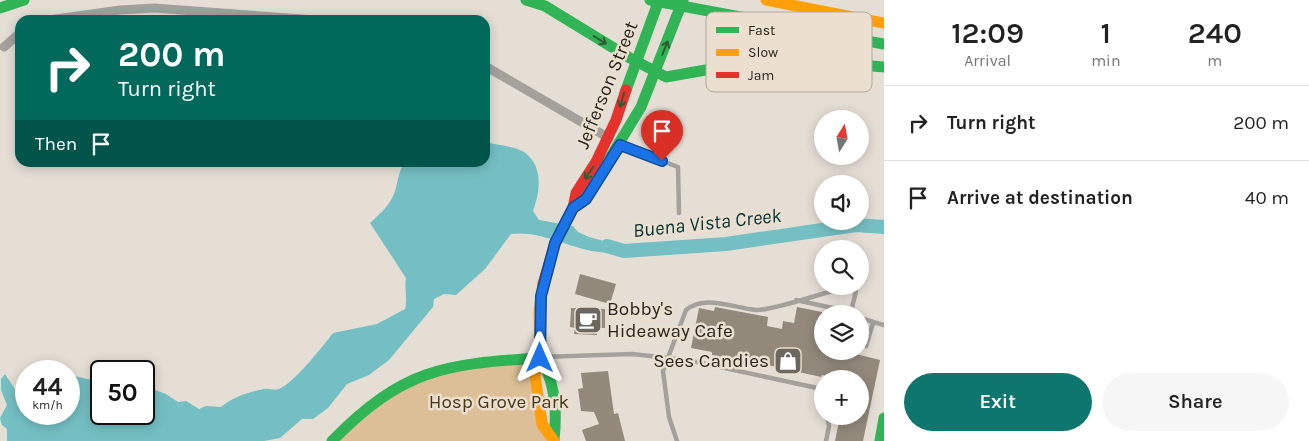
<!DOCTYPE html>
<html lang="en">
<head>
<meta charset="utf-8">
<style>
	:root { --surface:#fff; --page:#f6f6f6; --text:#222; --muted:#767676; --line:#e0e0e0; --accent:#0f766e }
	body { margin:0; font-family:Karla,sans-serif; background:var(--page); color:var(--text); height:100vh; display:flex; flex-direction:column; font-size:19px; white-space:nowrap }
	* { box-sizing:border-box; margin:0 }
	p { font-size:16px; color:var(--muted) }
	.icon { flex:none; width:28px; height:28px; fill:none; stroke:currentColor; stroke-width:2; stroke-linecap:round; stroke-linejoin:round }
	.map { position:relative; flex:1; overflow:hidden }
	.sheet { display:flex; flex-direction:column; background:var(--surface); width:425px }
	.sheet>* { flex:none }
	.guide { position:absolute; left:15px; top:15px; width:475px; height:152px; border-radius:15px; box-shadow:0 2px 12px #0003; background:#00695c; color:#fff; overflow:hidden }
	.needle { width:32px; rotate:11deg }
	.tools { position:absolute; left:814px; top:110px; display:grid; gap:10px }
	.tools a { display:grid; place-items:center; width:55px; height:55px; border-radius:50%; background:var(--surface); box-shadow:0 2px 12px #0003; font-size:25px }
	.speed { position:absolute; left:15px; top:360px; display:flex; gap:10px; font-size:25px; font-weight:700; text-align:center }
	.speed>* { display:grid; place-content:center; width:65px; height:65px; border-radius:50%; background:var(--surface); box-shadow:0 2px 12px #0003; line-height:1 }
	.speed small { font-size:12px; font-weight:400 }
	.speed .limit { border:2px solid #111; border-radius:8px; background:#fff; color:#111 }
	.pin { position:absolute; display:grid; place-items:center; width:42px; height:42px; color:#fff; margin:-51px -21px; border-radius:50% 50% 50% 0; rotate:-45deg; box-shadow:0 0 5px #0007 }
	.pin .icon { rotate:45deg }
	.me { position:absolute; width:55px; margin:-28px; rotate:0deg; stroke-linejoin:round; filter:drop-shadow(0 0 4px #0008) }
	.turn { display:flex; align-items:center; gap:18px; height:105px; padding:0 20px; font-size:22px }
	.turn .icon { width:65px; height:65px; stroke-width:2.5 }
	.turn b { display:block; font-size:35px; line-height:42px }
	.then { display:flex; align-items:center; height:48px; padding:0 20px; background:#0003; gap:10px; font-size:19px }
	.eta { display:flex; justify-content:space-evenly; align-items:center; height:85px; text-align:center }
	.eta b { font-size:30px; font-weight:600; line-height:35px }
	.action { display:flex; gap:10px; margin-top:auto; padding:10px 20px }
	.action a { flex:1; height:58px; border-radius:30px; background:var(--accent); color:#fff; font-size:20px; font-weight:600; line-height:58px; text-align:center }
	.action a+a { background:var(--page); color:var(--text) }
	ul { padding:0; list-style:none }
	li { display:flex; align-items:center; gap:15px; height:75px; padding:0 20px; border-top:1px solid var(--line) }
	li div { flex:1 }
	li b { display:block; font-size:19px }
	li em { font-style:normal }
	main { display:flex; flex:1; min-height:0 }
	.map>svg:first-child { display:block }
	.forest { fill:#dcbf97 }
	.water { fill:#74bfc3 }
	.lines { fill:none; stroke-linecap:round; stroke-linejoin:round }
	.river { stroke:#74bfc3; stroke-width:14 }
	.building { fill:#92897b }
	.lane { stroke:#a4a19d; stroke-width:4.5 }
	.street { stroke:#a4a19d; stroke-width:9 }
	.fast { stroke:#30b455; stroke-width:11 }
	.slow { stroke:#ff9f0a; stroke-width:11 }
	.jam { stroke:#e5322d; stroke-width:11 }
	.oneway { stroke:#2c5e34 }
	.route-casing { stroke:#114b97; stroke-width:12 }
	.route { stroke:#1a73e8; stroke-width:9 }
	.labels { text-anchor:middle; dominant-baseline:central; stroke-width:5; stroke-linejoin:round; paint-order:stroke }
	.street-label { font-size:19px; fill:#29251e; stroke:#ebdfcf }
	.poi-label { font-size:19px; fill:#29251e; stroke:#ebdfcf; text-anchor:start }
	.park-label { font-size:19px; fill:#4a3619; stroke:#ebdfcf }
	.water-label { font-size:20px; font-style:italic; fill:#003337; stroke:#ebdfcf }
	.key { fill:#ebdfcf; stroke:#b1a79a; stroke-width:1 }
	.key-label { font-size:14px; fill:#29251e }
</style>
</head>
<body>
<main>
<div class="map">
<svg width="884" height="441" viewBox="0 0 884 441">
	<rect width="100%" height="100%" fill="#e5ded5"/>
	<path class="forest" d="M 536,362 L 552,441 L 339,441 C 357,423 374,402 397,390 C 438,367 490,366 536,362 Z"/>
	<path class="water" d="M 485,142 C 496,145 514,146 524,152 C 544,166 540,192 533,211 L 539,220 L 573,226 L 578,232 L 589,237 L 622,246 L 624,251 C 584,260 549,229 511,234 L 485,269 L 456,295 L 444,294 L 434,299 L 433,307 L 389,360 L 369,375 L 347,384 L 328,408 L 313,419 L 302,419 L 280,438 L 264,441 L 7,441 L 7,429 L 2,425 L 0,418 L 7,405 L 1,390 L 1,379 L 5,374 L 20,397 L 26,400 L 26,414 L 69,414 L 69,378 L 74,376 L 101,382 L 101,414 L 144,414 L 144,386 L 166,394 L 178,402 L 186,401 L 199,409 L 206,406 L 221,407 C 233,397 248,392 264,389 C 268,388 275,391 279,389 C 294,383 323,346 333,333 L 377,324 L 405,309 C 408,297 404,289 406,278 L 370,223 C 380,214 389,206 394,194 C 398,183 398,173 404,163 L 485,162 Z"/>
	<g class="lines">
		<path class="river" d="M 607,246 L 624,251 L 726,244 L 856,225 L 884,227"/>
	</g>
	<g class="building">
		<path d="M 580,274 L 616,284 L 610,304 L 575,294 Z"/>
		<path d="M 715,307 L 768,317 L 767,326 L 782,329 L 783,321 L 794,323 L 797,307 L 822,312 L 822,351 L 844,351 L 880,360 L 863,441 L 835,441 L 840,416 L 860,416 L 860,379 L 839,379 L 822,375 L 821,377 L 759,363 L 758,365 L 712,355 L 712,352 L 691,348 L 699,308 L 714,311 Z"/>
		<path d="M 571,308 L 605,309 L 605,328 L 597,328 L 597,335 L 574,334 L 575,328 L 570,327 Z"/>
		<path d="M 608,371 L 614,414 L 618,413 L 625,441 L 586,441 L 582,430 L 599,424 L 594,412 L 581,411 L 578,389 L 583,388 L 581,373 Z"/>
	</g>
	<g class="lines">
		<g class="lane">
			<path d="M 620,145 L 678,167 L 679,213"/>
			<path d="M 860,318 L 884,325"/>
			<path d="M 866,346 L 873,323"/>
			<path d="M 541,357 L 632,354 L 687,360 L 822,389"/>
			<path d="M 677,441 L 669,417 L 663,371 L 686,310 C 705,294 733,308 756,310 C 771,311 824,293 842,288 L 856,291 L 851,312 L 796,300"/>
			<path d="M 826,441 L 829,426 L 827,416"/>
		</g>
		<g class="street">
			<path d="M 49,20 L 120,10 L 154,8 L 316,20"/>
			<path d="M 4,47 L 20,33"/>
			<path d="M 485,66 L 609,138"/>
		</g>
		<g class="fast">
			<path d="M 526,0 L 545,6 L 630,58 L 666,77 L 751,62 L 792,59 L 884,67"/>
			<path d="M 650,0 L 884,44"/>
			<path d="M 0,8 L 24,0"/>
			<path d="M 626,90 L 659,0"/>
			<path d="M 573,208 L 585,199 L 641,107 L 683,0"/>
			<path d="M 540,358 C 555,381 557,413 554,440"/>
			<path d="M 332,441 C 403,369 443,364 540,358"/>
			<path d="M 880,441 L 884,418"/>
		</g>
		<g class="slow">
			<path d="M 766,0 L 884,23"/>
			<path d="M 543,284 L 539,310 L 540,358 L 535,375 L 542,424 L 554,441"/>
		</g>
		<path class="jam" d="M 543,284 L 555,243 L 573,208 L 576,193 L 596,162 L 616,120 L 626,90"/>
	</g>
	<defs><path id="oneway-shaft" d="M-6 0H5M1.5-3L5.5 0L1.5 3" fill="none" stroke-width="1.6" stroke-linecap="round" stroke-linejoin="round" transform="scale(1.25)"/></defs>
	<g class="oneway">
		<use href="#oneway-shaft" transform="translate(600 40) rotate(32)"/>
		<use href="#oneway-shaft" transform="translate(665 48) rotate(-68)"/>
		<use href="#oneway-shaft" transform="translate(622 100) rotate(106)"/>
		<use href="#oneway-shaft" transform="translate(589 173) rotate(123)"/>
	</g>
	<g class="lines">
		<defs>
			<path id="route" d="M 540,358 L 541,296 L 555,243 L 573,208 L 586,199 L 620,145 L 662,161"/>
		</defs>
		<use href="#route" class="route-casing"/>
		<use href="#route" class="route"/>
	</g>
	<defs>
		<symbol id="cafe-square" viewBox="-11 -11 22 22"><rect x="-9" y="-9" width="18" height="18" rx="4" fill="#6b665e" stroke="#ebdfcf"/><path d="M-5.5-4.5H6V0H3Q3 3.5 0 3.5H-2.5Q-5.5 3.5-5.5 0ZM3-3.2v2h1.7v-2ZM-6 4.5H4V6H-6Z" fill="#fff"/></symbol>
		<symbol id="shop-square" viewBox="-11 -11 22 22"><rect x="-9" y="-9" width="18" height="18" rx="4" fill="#6b665e" stroke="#ebdfcf"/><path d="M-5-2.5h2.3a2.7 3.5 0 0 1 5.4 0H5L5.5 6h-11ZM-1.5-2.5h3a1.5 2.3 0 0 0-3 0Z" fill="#fff"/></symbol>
	</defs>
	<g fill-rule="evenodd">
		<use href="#cafe-square" x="572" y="304" width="32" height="32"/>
		<use href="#shop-square" x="772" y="345" width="32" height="32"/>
	</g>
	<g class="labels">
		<g class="street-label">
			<text transform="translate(607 85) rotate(-68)">Jefferson Street</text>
		</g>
		<g class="poi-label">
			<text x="607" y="309">Bobby's<tspan x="607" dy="22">Hideaway Cafe</tspan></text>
			<text x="769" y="361" text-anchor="end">Sees Candies</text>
		</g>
		<g class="park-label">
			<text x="499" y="402">Hosp Grove Park</text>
		</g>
		<g class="water-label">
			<text transform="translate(707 223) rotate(-6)">Buena Vista Creek</text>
		</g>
	</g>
	<rect x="706" y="12" width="166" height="80" rx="8" class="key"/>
	<rect x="716" y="27" width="23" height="6" fill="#30b455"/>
	<rect x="716" y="49" width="23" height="7" fill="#ff9f0a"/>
	<rect x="716" y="72" width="23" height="6" fill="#e5322d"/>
	<g class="key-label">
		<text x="748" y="35">Fast</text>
		<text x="748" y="57">Slow</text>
		<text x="748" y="80">Jam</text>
	</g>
</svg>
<div class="tools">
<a><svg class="needle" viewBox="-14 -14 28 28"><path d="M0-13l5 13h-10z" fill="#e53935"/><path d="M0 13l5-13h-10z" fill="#767676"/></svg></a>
<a><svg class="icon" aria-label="sound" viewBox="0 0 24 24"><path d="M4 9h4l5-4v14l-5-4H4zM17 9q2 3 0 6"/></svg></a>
<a><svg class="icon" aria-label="search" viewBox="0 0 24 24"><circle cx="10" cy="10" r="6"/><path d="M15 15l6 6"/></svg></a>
<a><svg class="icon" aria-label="layers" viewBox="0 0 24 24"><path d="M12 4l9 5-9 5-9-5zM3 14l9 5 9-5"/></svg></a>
<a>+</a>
</div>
<div class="speed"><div>44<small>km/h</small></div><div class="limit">50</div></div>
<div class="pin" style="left:662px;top:161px;background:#d93025"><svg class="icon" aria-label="arrive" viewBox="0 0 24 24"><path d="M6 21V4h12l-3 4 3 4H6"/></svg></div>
<svg class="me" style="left:540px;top:358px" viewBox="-20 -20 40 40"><path d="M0-17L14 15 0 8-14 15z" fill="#1a73e8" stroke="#fff" stroke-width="4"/></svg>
<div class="guide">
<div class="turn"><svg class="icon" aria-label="right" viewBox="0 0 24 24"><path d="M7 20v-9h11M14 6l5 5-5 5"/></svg><div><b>200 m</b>Turn right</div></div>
<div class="then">Then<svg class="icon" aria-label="arrive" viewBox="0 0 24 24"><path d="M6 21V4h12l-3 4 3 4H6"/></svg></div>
</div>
</div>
<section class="sheet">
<div class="eta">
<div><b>12:09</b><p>Arrival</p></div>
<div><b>1</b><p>min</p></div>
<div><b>240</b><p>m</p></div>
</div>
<ul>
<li><svg class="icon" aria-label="right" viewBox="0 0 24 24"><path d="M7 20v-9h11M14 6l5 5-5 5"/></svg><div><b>Turn right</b></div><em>200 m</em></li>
<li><svg class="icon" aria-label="arrive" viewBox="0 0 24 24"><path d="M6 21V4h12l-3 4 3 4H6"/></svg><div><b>Arrive at destination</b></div><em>40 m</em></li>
</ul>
<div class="action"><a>Exit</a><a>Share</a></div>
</section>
</main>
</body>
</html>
